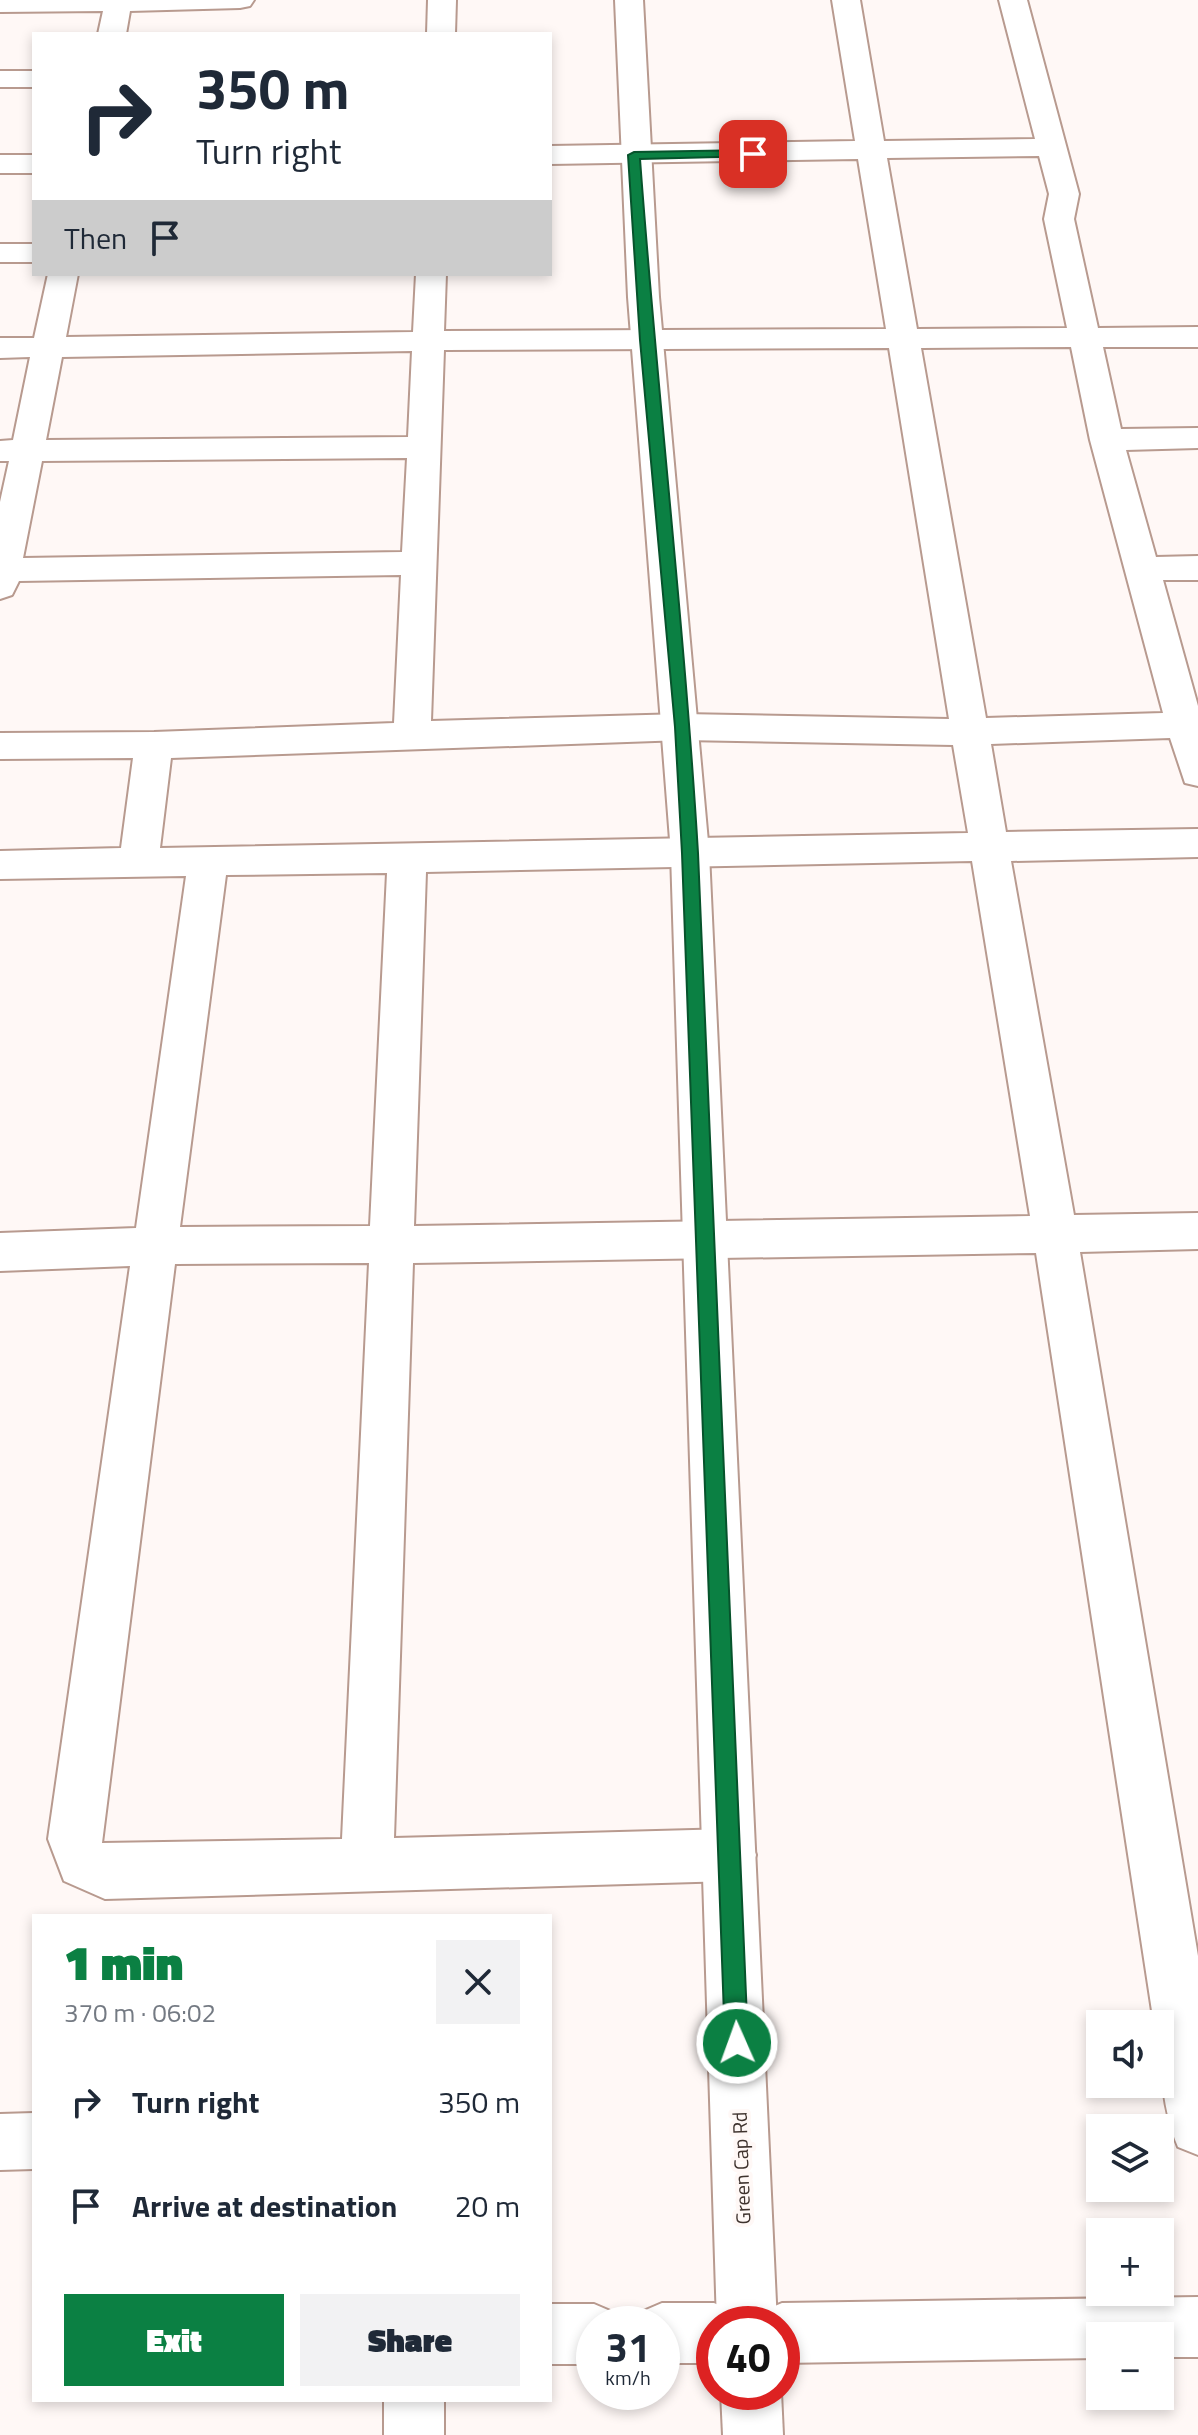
<!DOCTYPE html>
<html lang="en">
<head>
<meta charset="utf-8">
<style>
	:root { --surface:#fff; --page:#f2f2f3; --text:#1f2937; --muted:#747a83; --accent:#0b8043 }
	body { margin:0; font-family:"Titillium Web",sans-serif; background:var(--page); color:var(--text); height:100vh; display:flex; flex-direction:column; font-size:30px; white-space:nowrap }
	* { box-sizing:border-box; margin:0 }
	p { font-size:26px; color:var(--muted) }
	.icon { flex:none; width:44px; height:44px; fill:none; stroke:currentColor; stroke-width:2; stroke-linecap:round; stroke-linejoin:round }
	.map { position:relative; flex:1; overflow:hidden }
	.details { position:absolute; left:32px; top:1914px; width:520px; height:488px; display:flex; flex-direction:column; background:var(--surface); border-radius:0px; box-shadow:0 4px 12px #0003 }
	.details>* { flex:none }
	.banner { position:absolute; left:32px; top:32px; width:520px; height:244px; border-radius:0px; box-shadow:0 4px 12px #0003; background:#fff; color:var(--text); overflow:hidden }
	.controls { position:absolute; left:1086px; top:2010px; display:grid; gap:16px }
	.controls a { display:grid; place-items:center; width:88px; height:88px; border-radius:0px; background:var(--surface); box-shadow:0 4px 12px #0003; font-size:40px }
	.speed { position:absolute; left:576px; top:2306px; display:flex; gap:16px; font-size:40px; font-weight:700; text-align:center }
	.speed>* { display:grid; place-content:center; width:104px; height:104px; border-radius:50%; background:var(--surface); box-shadow:0 4px 12px #0003; line-height:1 }
	.speed small { font-size:20px; font-weight:400 }
	.speed .limit { border:12px solid #d22; background:#fff; color:#111 }
	.pin { position:absolute; display:grid; place-items:center; width:68px; height:68px; color:#fff; margin:-34px; border-radius:16px; box-shadow:0 4px 12px #0006 }
	.me { position:absolute; width:88px; margin:-44px; rotate:358deg; stroke-linejoin:round; filter:drop-shadow(0 0 6px #0008) }
	.turn { display:flex; align-items:center; gap:28px; height:168px; padding:0 32px; font-size:36px }
	.turn .icon { width:104px; height:104px; stroke-width:2.5 }
	.turn b { display:block; font-size:56px; line-height:68px }
	.then { display:flex; align-items:center; height:76px; padding:0 32px; background:#0003; gap:16px; font-size:30px }
	.round { display:grid; place-items:center; flex:none; width:84px; height:84px; border-radius:0px; background:var(--page) }
	.summary { display:flex; align-items:center; justify-content:space-between; height:136px; padding:0 32px }
	h1 { font-size:48px; font-weight:800; line-height:60px; color:var(--accent) }
	.cta { display:flex; gap:16px; margin-top:auto; padding:16px 32px }
	.cta a { flex:1; height:92px; border-radius:0px; background:var(--accent); color:#fff; font-size:32px; font-weight:800; line-height:92px; text-align:center }
	.cta a+a { background:var(--page); color:var(--text) }
	ul { padding:0; list-style:none }
	li { display:flex; align-items:center; gap:24px; height:104px; padding:0 32px }
	li div { flex:1 }
	li b { display:block; font-size:30px }
	li em { font-style:normal }
	.map>svg:first-child { display:block }
	.lines { fill:none; stroke-linecap:round; stroke-linejoin:round }
	.minor-casing { stroke:#b89a8f; stroke-width:4 }
	.tertiary-casing { stroke:#b89a8f; stroke-width:4 }
	.minor { fill:#fff; fill-rule:evenodd }
	.tertiary { fill:#fff; fill-rule:evenodd }
	.route { fill:#0b8043; stroke:#07532c; stroke-width:2 }
	.labels { text-anchor:middle; dominant-baseline:central; stroke-width:8; stroke-linejoin:round; paint-order:stroke }
	.street-label { font-size:20px; fill:#3f332e; stroke:#fff8f6 }
</style>
</head>
<body>
<div class="map">
<svg width="1198" height="2435" viewBox="0 0 1198 2435">
	<rect width="100%" height="100%" fill="#fff8f6"/>
	<g class="lines">
		<defs>
			<g id="minor">
				<path d="M 0,0 L 254,0 L 250,6 L 240,8 L 130,11 L 126,34 L 98,34 L 103,11 L 0,12 Z"/>
				<path d="M 428,0 L 456,0 L 455,34 L 427,34 Z"/>
				<path d="M 832,0 L 860,0 L 884,141 L 1035,139 L 999,0 L 1027,0 L 1079,194 L 1074,219 L 1098,328 L 1198,327 L 1198,347 L 1103,347 L 1121,429 L 1198,428 L 1198,448 L 1126,450 L 1156,557 L 1198,556 L 1198,580 L 1163,580 L 1198,706 L 1198,786 L 1185,783 L 1170,738 L 991,744 L 1006,832 L 1198,829 L 1198,857 L 1011,861 L 1074,1215 L 1198,1213 L 1198,1249 L 1080,1252 L 1198,1956 L 1198,2155 L 1178,2147 C 1162,2109 1160,2065 1160,2024 L 1154,2024 L 1036,1253 L 413,1263 L 394,1838 L 730,1829 L 749,1836 L 756,1855 L 749,1874 L 730,1881 L 105,1899 L 64,1881 L 48,1839 L 130,1266 L 0,1271 L 0,1233 L 136,1228 L 186,876 L 0,879 L 0,851 L 121,848 L 133,758 L 0,759 L 0,733 L 154,732 L 394,723 L 401,575 L 19,581 L 12,595 L 0,599 L 0,502 L 9,461 L 0,461 L 0,441 L 13,440 L 30,357 L 0,358 L 0,338 L 34,338 L 48,274 L 78,274 L 66,337 L 413,332 L 416,274 L 446,274 L 444,331 L 886,329 L 858,159 L 550,164 L 550,146 L 855,141 ZM 1039,156 L 1049,194 L 1044,219 L 1067,328 L 917,329 L 887,158 ZM 1071,347 L 1090,440 L 1163,713 L 986,718 L 921,348 ZM 889,348 L 949,719 L 683,714 L 431,721 L 444,350 ZM 412,351 L 408,437 L 46,440 L 62,357 ZM 407,458 L 402,552 L 23,558 L 42,461 ZM 683,740 L 953,745 L 968,833 L 160,848 L 171,758 ZM 972,861 L 1030,1216 L 414,1226 L 426,872 ZM 387,873 L 370,1226 L 180,1227 L 226,875 ZM 369,1263 L 342,1839 L 102,1843 L 175,1264 Z"/>
				<rect x="0" y="71" width="34" height="16"/>
				<rect x="0" y="155" width="34" height="18"/>
				<rect x="0" y="244" width="34" height="18"/>
				<path d="M 34,2113 L 34,2169 L 0,2170 L 0,2114 Z"/>
				<path d="M 1198,2297 L 1198,2357 L 1160,2357 L 1160,2336 L 1100,2336 L 1100,2358 L 782,2363 L 782,2324 L 756,2324 L 761,2312 L 782,2303 Z"/>
				<path d="M 662,2303 L 714,2303 L 735,2312 L 740,2324 L 714,2324 L 714,2363 L 662,2363 L 662,2324 L 636,2324 L 641,2312 Z"/>
				<path d="M 550,2304 L 594,2304 L 615,2313 L 620,2324 L 594,2324 L 594,2364 L 550,2364 Z"/>
				<rect x="384" y="2400" width="60" height="35"/>
			</g>
			<g id="tertiary">
				<path d="M 615,0 L 643,0 L 659,297 L 709,853 L 777,2324 L 717,2324 L 671,853 L 628,297 Z"/>
				<path d="M 721,2392 L 781,2392 L 783,2435 L 723,2435 Z"/>
			</g>
		</defs>
		<use href="#minor" class="minor-casing"/>
		<use href="#tertiary" class="tertiary-casing"/>
		<use href="#minor" class="minor"/>
		<use href="#tertiary" class="tertiary"/>
	</g>
	<path class="route" d="M 753,150 L 757,151 L 757,156 L 640,159 C 657,391 684,621 698,853 L 748,2043 L 745,2051 L 737,2054 L 728,2051 L 725,2043 L 682,853 L 675,727 L 640,340 L 628,155 L 634,152 Z"/>
	<g class="labels">
		<g class="street-label">
			<text transform="translate(741 2168) rotate(-92)">Green Cap Rd</text>
		</g>
	</g>
</svg>
<div class="controls">
<a><svg class="icon" aria-label="sound" viewBox="0 0 24 24"><path d="M4 9h4l5-4v14l-5-4H4zM17 9q2 3 0 6"/></svg></a>
<a><svg class="icon" aria-label="layers" viewBox="0 0 24 24"><path d="M12 4l9 5-9 5-9-5zM3 14l9 5 9-5"/></svg></a>
<a>+</a>
<a>−</a>
</div>
<div class="speed"><div>31<small>km/h</small></div><div class="limit">40</div></div>
<div class="pin" style="left:753px;top:154px;background:#d93025"><svg class="icon" aria-label="arrive" viewBox="0 0 24 24"><path d="M6 21V4h12l-3 4 3 4H6"/></svg></div>
<svg class="me" style="left:737px;top:2043px" viewBox="-20 -20 40 40"><circle r="17" fill="#0b8043" stroke="#fff" stroke-width="3"/><path d="M0-11L8 9 0 5-8 9z" fill="#fff"/></svg>
<div class="banner">
<div class="turn"><svg class="icon" aria-label="right" viewBox="0 0 24 24"><path d="M7 20v-9h11M14 6l5 5-5 5"/></svg><div><b>350 m</b>Turn right</div></div>
<div class="then">Then<svg class="icon" aria-label="arrive" viewBox="0 0 24 24"><path d="M6 21V4h12l-3 4 3 4H6"/></svg></div>
</div>
<section class="details">
<div class="summary"><div><h1>1 min</h1><p>370 m · 06:02</p></div><a class="round"><svg class="icon" aria-label="close" viewBox="0 0 24 24"><path d="M6 6l12 12M18 6L6 18"/></svg></a></div>
<ul>
<li><svg class="icon" aria-label="right" viewBox="0 0 24 24"><path d="M7 20v-9h11M14 6l5 5-5 5"/></svg><div><b>Turn right</b></div><em>350 m</em></li>
<li><svg class="icon" aria-label="arrive" viewBox="0 0 24 24"><path d="M6 21V4h12l-3 4 3 4H6"/></svg><div><b>Arrive at destination</b></div><em>20 m</em></li>
</ul>
<div class="cta"><a>Exit</a><a>Share</a></div>
</section>
</div>
</body>
</html>
